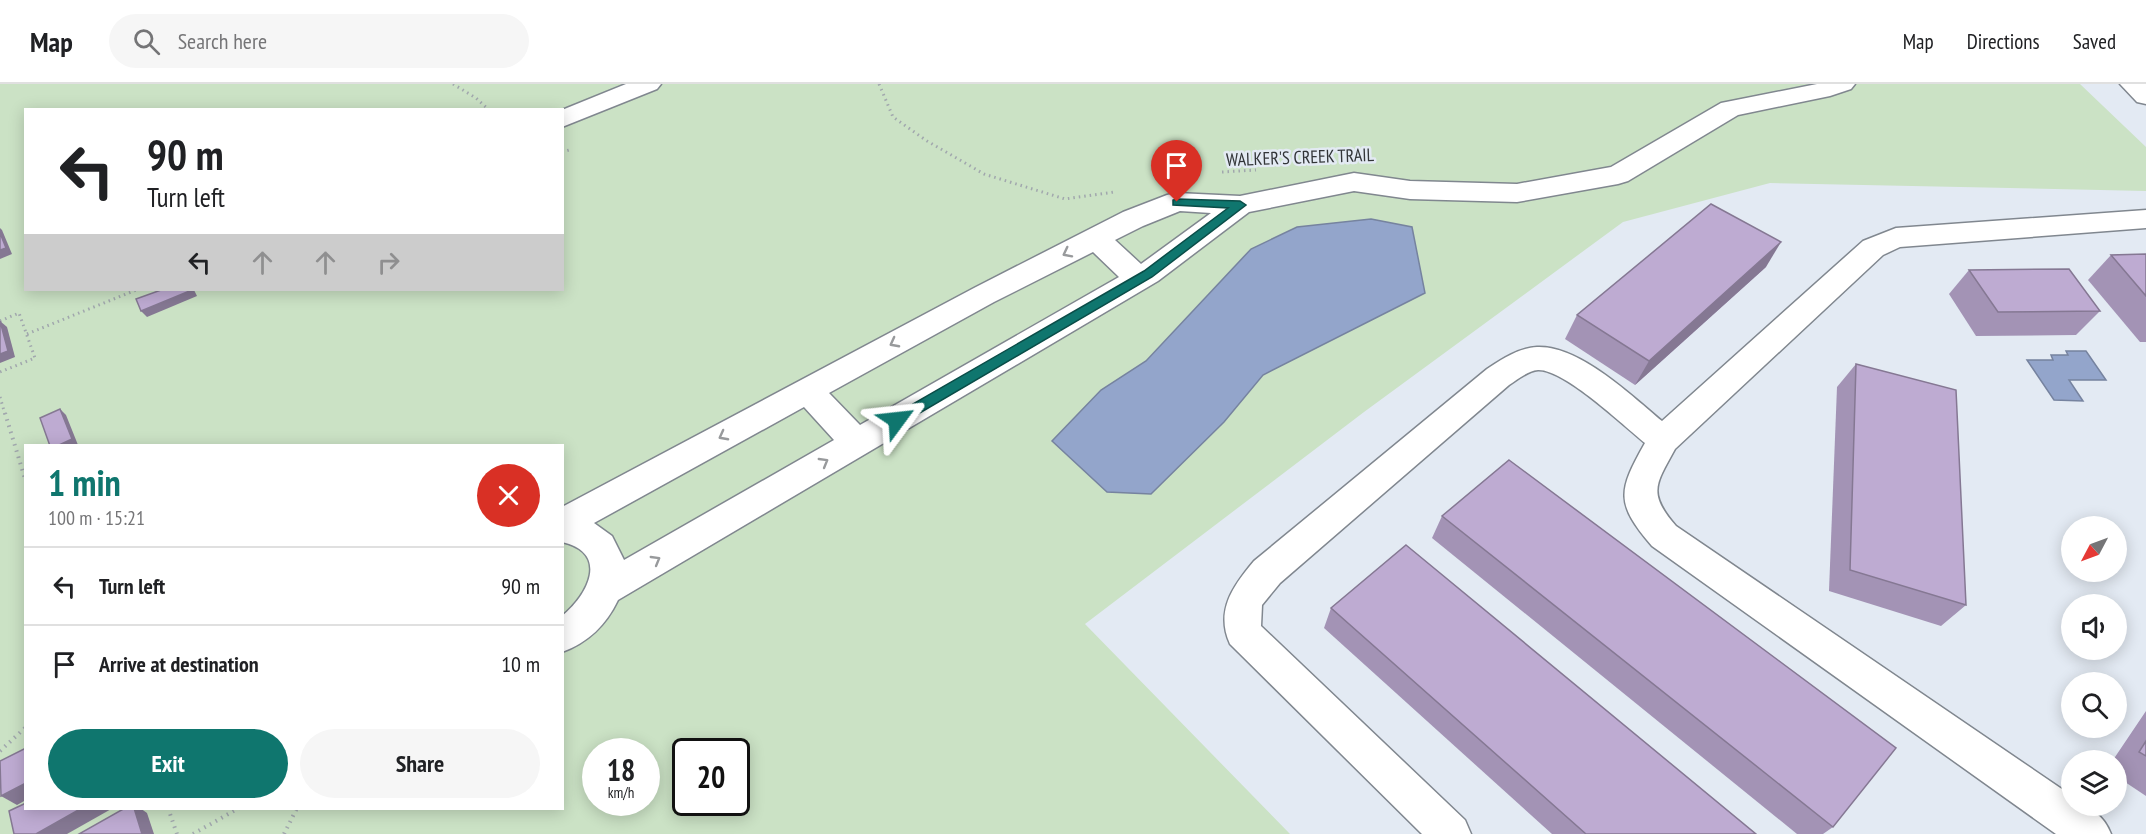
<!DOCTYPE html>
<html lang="en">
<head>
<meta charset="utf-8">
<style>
	:root { --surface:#fff; --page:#f6f6f6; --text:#202124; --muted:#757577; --line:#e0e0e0; --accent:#0f766e }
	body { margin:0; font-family:"PT Sans Narrow",sans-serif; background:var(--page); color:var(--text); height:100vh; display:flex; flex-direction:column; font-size:22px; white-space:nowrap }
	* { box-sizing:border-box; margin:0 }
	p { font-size:20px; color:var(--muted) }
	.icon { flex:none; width:33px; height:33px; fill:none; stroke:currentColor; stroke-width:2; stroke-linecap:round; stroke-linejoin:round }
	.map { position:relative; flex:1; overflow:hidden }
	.sheet { position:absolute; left:24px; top:360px; width:540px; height:366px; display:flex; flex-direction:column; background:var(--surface); border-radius:0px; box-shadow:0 3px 15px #0003 }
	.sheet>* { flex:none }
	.hud { position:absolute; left:24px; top:24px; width:540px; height:183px; border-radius:0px; box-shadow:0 3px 15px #0003; background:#fff; color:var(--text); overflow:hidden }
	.needle { width:39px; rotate:229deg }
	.buttons { position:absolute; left:2061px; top:432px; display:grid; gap:12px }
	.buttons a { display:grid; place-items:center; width:66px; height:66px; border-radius:50%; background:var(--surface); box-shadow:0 3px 15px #0003; font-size:30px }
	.speed { position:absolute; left:582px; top:654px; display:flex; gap:12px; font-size:30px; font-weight:700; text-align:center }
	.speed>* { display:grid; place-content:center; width:78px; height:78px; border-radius:50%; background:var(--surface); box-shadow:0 3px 15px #0003; line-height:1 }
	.speed small { font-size:15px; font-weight:400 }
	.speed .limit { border:3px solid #111; border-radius:9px; background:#fff; color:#111 }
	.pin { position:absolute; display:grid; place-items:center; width:51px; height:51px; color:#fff; margin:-62px -26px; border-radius:50% 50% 50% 0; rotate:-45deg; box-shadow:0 0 6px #0007 }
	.pin .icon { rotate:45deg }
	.me { position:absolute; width:66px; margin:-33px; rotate:60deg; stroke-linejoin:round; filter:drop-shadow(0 0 4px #0008) }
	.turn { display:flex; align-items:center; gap:21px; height:126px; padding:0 24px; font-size:27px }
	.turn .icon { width:78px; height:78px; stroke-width:2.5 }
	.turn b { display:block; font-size:42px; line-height:51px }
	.lanes { display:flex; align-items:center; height:57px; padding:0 24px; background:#0003; justify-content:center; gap:30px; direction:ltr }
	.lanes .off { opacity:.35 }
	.round { display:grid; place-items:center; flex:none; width:63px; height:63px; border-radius:32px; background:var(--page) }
	.overview { display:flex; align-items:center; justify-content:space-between; height:102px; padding:0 24px }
	h1 { font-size:36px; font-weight:800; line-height:45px; color:var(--accent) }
	.action { display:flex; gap:12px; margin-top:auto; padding:12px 24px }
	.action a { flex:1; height:69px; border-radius:36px; background:var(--accent); color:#fff; font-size:24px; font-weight:800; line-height:69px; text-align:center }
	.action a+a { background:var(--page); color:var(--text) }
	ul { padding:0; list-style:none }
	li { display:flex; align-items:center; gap:18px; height:78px; padding:0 24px; border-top:2px solid var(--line) }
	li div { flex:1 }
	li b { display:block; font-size:22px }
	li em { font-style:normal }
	header { display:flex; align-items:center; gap:36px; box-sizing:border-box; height:84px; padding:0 30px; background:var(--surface); border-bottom:2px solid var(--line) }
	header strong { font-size:28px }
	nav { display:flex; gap:33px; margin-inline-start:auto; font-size:21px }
	.search { width:420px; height:54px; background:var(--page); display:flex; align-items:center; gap:15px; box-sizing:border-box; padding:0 21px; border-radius:33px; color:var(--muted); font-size:22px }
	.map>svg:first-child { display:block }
	.green { fill:#cbe2c5; fill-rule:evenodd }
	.water { fill:#93a5cb; stroke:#76839f; stroke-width:1.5 }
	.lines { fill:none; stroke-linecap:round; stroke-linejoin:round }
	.minor-casing { stroke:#80878f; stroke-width:3 }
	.path-far1 { stroke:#a1a7ad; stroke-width:3; stroke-dasharray:1.5 4; stroke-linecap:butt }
	.path { stroke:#a1a7ad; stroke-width:4; stroke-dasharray:1.5 5; stroke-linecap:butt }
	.minor { fill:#fff; fill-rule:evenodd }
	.wall { fill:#a393b5 }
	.shaded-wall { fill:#857893 }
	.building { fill:#beabd2; stroke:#857893; stroke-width:1.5 }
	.oneway { stroke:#989a9c }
	.route { fill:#0f766e; stroke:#0a4d48; stroke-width:1.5 }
	.labels { text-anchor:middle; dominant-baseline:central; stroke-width:5; stroke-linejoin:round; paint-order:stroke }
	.street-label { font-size:18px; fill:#323538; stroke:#e3eaf3 }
</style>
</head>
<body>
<header>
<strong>Map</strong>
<div class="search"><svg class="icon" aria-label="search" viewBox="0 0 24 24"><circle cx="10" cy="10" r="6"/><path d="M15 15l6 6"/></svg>Search here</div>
<nav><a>Map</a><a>Directions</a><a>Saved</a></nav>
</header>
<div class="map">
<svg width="2146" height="750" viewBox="0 0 2146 750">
	<rect width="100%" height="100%" fill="#e3eaf3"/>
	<path class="green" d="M 0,0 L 2080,0 L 2146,63 L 2146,107 L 1770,99 L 1623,138 L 1364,328 L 1085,540 L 1290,750 L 0,750 ZM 26,26 L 562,26 L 562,206 L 26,206 ZM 26,362 L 562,362 L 562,724 L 26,724 ZM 596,668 L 646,668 L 646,718 L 596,718 ZM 686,668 L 736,668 L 736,718 L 686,718 Z"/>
	<g class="water">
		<path d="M 1371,135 L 1412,143 L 1425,209 L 1263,291 L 1224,338 L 1151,410 L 1107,408 L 1052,357 L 1101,306 L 1146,277 L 1251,165 L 1297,143 Z"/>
		<path d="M 2066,267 L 2086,267 L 2106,296 L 2069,296 L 2083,317 L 2054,316 L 2027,276 L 2053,276 L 2051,271 L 2068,271 Z"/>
	</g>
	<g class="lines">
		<defs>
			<g id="minor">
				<path d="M 626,0 L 661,0 L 657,5 L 562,43 L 562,26 Z"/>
				<path d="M 1817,0 L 1855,0 L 1851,5 L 1830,12 L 1738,31 L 1628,97 L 1618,100 L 1517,118 L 1410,115 L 1354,107 L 1249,128 L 1158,197 L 618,516 C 606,541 589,558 562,568 L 562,532 C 588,511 610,469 562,458 L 562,423 L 974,204 L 1123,128 L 1167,111 L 1177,109 L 1240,112 L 1354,89 L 1410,97 L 1517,100 L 1611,83 L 1721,19 ZM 1180,127 L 1211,129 L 1141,180 L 1115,156 L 1143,142 ZM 1093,168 L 1119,193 L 860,341 L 829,309 L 994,218 ZM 804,323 L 834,356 L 624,476 L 612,452 L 594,439 Z"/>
				<path d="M 2120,0 L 2146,0 L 2146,20 L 2137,18 Z"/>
				<path d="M 2146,126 L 2146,144 L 1900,163 L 1883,171 L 1675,365 C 1656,400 1647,409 1676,442 L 2072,712 L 2072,722 C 2091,722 2104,732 2111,750 L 2056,750 L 1652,462 C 1615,419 1618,407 1645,359 C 1623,341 1564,285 1538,286 C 1527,287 1517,296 1509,301 L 1280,499 L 1262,521 L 1261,542 L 1465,736 L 1471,750 L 1422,750 L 1230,560 C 1215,527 1233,502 1254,477 L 1487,285 C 1502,275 1519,264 1537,263 C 1579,261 1632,312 1662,337 L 1863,157 L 1896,144 Z"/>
			</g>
		</defs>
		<use href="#minor" class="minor-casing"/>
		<g class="path-far1">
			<path d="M 453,0 L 476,14 L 489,26"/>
			<path d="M 879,0 L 893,33 L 927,57 L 984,90 L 1065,115 L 1114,108"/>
			<path d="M 562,68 L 569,66"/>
			<path d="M 1222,88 L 1256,86"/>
			<path d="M 0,237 L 19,229 L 35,274 L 0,288"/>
			<path d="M 27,250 L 136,206"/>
			<path d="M 0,313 L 5,330"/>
		</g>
		<g class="path">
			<path d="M 5,329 L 26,398"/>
			<path d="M 0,667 L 26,643"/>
			<path d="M 168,724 L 177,750"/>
			<path d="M 193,750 L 239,724"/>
			<path d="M 284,750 L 297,724"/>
		</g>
		<use href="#minor" class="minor"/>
	</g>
	<g class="wall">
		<path d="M 2146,170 L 2146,258 L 2140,258 L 2088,196 L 2111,171 Z"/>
		<path d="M 1766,183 L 1635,301 L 1565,255 L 1577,231 Z"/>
		<path d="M 1969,186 L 2100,227 L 2076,251 L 1976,252 L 1949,210 Z"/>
		<path d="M 1856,280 L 1966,521 L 1941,542 L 1829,507 L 1837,303 Z"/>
		<path d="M 1442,432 L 1833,743 L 1823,750 L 1797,750 L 1432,454 Z"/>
		<path d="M 1331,524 L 1756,750 L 1552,750 L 1324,544 Z"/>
		<path d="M 2146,627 L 2146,712 L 2116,692 L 2116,676 L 2113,676 Z"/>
	</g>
	<g class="shaded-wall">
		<path d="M 0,144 L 2,146 L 12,170 L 0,175 Z"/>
		<path d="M 1781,158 L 1766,183 L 1635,301 L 1649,277 Z"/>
		<path d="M 192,206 L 194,206 L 197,212 L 147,233 L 141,227 Z"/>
		<path d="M 0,237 L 7,243 L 15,273 L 0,279 Z"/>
		<path d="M 60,325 L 66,331 L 78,361 L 57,362 Z"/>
		<path d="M 26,699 L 26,716 L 17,721 L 1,712 Z"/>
		<path d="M 82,724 L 113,724 L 67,750 L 36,750 Z"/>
		<path d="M 134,724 L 140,724 L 147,729 L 154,750 L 142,750 Z"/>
	</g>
	<g class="building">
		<path d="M 1711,120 L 1781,158 L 1649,277 L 1577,231 Z"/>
		<path d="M 0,149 L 6,164 L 0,166 Z"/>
		<path d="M 2146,170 L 2146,212 L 2111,171 Z"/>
		<path d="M 2069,185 L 2100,227 L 1998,228 L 1969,186 Z"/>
		<path d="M 161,206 L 192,206 L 141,227 L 136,215 Z"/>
		<path d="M 0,237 L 8,267 L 0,270 Z"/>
		<path d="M 1856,280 L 1956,306 L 1966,521 L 1850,486 Z"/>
		<path d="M 60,325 L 72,355 L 57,362 L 50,362 L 40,334 Z"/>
		<path d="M 1509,376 L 1896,664 L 1833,743 L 1442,432 Z"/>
		<path d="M 1406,461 L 1756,750 L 1586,750 L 1331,524 Z"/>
		<path d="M 2146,657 L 2146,672 L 2139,668 Z"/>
		<path d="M 26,664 L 26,699 L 1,712 L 0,677 Z"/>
		<path d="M 26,719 L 26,724 L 82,724 L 36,750 L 14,750 L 9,727 Z"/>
		<path d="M 125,724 L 134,724 L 142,750 L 79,750 Z"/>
	</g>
	<defs><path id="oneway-chevron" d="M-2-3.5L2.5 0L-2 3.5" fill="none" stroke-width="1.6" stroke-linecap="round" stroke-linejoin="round" transform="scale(1.5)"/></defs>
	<g class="oneway">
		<use href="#oneway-chevron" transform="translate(1067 169) rotate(153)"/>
		<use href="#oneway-chevron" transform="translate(894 259) rotate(152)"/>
		<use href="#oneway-chevron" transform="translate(723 352) rotate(152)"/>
		<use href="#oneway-chevron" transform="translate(824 378) rotate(-30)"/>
		<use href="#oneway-chevron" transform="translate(656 476) rotate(-30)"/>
	</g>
	<path class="route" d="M 1177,115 L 1240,117 L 1246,121 L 1152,193 L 901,340 L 892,340 L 890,336 L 892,332 L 1144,187 L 1228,124 L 1173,121 L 1173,116 Z"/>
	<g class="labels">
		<g class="street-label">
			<text transform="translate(1300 73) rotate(-2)">WALKER'S CREEK TRAIL</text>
		</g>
	</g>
</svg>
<div class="buttons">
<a><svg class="needle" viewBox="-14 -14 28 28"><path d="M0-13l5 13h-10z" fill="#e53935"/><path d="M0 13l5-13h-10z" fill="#757577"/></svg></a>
<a><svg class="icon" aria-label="sound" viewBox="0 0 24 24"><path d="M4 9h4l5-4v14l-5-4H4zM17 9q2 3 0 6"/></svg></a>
<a><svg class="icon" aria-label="search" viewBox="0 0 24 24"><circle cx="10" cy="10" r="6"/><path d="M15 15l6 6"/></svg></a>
<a><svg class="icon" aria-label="layers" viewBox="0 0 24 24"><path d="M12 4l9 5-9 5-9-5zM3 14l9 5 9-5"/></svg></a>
</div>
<div class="speed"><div>18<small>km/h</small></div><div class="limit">20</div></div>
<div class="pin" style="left:1177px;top:118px;background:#d93025"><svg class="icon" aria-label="arrive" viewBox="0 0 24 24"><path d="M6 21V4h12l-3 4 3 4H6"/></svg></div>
<svg class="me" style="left:897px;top:336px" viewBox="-20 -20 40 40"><path d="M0-17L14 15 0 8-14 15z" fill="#0f766e" stroke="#fff" stroke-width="4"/></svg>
<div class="hud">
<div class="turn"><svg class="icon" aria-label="left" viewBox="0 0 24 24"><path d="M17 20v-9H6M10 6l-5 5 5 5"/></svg><div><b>90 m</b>Turn left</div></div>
<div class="lanes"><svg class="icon" aria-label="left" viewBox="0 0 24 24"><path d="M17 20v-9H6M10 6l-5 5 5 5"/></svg><svg class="icon off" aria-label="ahead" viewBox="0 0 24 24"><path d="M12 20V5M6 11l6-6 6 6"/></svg><svg class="icon off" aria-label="ahead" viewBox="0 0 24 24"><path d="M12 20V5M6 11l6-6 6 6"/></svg><svg class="icon off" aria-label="right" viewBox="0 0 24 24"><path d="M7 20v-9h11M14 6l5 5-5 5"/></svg></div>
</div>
<section class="sheet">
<div class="overview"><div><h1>1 min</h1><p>100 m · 15:21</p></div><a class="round" style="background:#d93025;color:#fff"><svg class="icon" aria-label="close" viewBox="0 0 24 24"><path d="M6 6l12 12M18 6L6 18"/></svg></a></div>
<ul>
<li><svg class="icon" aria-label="left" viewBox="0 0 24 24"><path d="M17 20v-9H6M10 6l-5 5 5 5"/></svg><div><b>Turn left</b></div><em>90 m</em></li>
<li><svg class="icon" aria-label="arrive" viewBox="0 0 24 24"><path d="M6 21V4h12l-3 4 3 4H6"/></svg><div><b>Arrive at destination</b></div><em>10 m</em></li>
</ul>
<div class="action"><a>Exit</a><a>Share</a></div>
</section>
</div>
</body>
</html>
